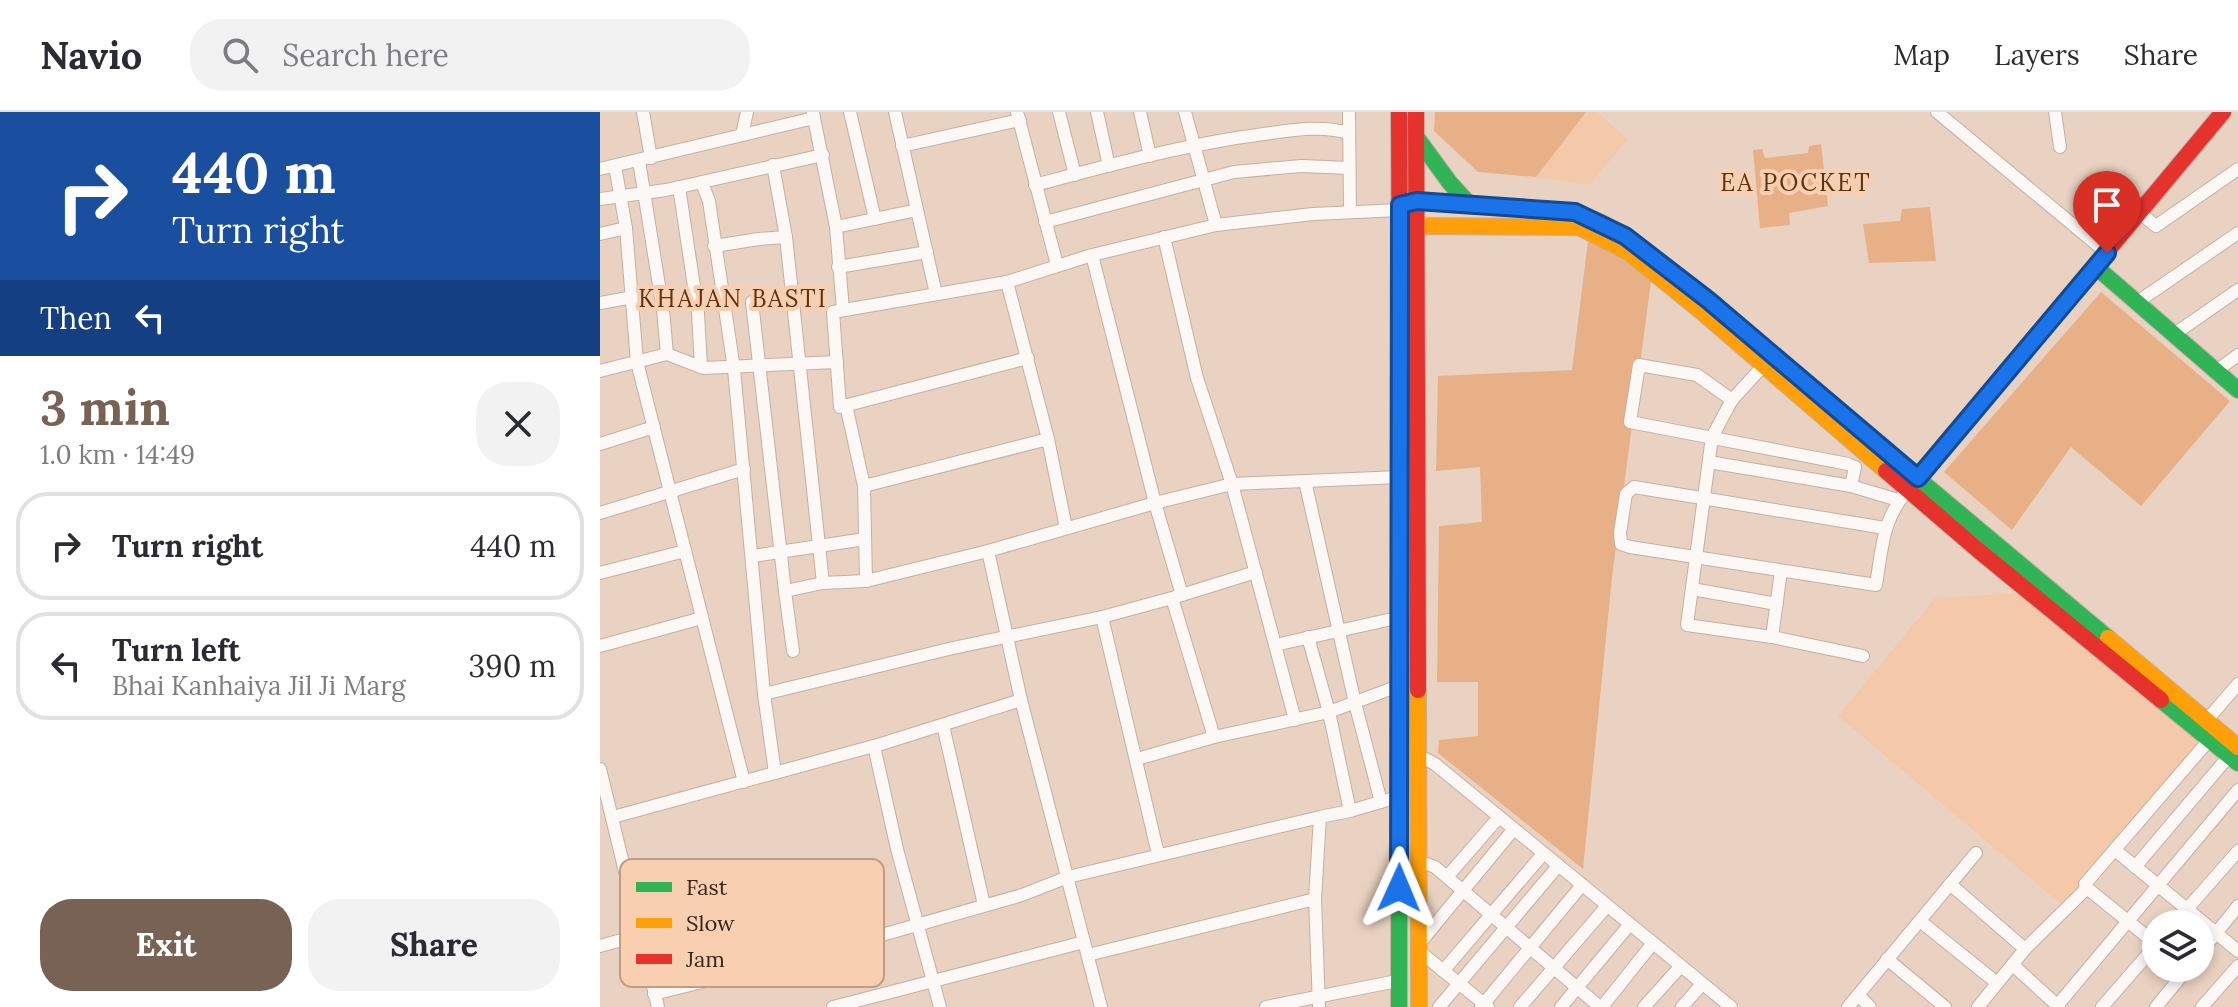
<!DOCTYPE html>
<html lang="en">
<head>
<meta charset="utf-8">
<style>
	:root { --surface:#fff; --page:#f2f2f3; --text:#2b2b33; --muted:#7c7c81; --line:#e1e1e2; --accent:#776253 }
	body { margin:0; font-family:Lora,serif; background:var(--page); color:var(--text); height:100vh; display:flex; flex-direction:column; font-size:30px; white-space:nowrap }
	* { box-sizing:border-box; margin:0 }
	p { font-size:26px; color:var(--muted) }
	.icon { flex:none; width:44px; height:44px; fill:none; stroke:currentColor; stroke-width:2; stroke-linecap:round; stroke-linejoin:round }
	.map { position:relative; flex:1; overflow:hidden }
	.panel { display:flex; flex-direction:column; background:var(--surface); width:600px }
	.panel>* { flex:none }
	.banner { background:#1a4fa0; color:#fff; overflow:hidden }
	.buttons { position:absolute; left:1542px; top:798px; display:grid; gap:16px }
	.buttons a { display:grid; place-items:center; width:72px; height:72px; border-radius:50%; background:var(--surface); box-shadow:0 4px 12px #0003; font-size:40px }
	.pin { position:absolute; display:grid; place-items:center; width:68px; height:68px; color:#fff; margin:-82px -34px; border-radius:50% 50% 50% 0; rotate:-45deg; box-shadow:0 0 8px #0007 }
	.pin .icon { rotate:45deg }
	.me { position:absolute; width:88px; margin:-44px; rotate:1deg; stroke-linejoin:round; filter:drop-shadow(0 0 6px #0008) }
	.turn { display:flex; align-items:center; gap:28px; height:168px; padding:0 40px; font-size:36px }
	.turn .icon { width:104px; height:104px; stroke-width:2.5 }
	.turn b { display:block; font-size:56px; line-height:68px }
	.then { display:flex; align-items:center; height:76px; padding:0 40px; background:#0003; gap:16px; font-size:30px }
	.round { display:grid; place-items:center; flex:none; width:84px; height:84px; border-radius:32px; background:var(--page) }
	.head { display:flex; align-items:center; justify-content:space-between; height:136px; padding:0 40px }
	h1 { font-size:48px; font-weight:700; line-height:60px; color:var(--accent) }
	.primary-button { display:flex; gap:16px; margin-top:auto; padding:16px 40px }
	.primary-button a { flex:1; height:92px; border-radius:32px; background:var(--accent); color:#fff; font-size:32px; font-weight:700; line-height:92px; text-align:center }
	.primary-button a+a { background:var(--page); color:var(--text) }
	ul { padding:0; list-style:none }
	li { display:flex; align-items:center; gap:24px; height:108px; margin:0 16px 12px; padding:0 24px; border:4px solid var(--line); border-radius:32px }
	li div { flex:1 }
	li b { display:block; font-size:30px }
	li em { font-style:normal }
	header { display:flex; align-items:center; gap:48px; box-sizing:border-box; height:112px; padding:0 40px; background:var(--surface); border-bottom:2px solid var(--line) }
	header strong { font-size:38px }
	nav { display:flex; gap:44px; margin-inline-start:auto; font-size:28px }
	.search { width:560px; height:72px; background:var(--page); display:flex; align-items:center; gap:20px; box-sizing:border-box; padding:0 28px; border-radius:32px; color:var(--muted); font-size:30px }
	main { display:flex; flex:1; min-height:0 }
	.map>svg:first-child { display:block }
	.built { fill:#f4c9aa }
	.green { fill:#e7b087 }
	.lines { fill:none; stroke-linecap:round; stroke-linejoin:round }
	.street-casing { stroke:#c4b0a2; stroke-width:14 }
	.fast-casing { stroke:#c4b0a2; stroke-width:18 }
	.slow-casing { stroke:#c4b0a2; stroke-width:18 }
	.jam-casing { stroke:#c4b0a2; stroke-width:18 }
	.street { stroke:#fcf8f6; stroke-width:12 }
	.fast { stroke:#30b455; stroke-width:16 }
	.slow { stroke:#ff9f0a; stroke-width:16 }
	.jam { stroke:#e5322d; stroke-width:16 }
	.route-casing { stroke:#114b97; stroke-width:20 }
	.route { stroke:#1a73e8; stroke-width:14 }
	.labels { text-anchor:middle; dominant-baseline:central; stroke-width:8; stroke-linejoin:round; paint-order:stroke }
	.neighbourhood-label { font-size:24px; letter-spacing:2px; fill:#5e3410; stroke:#f9cfb1 }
	.key { fill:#f9cfb1; stroke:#c09c83; stroke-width:2 }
	.key-label { font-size:22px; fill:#3a2618 }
</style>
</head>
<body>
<header>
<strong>Navio</strong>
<div class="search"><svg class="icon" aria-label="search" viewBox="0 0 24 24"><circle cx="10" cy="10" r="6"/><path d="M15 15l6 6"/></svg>Search here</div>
<nav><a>Map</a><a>Layers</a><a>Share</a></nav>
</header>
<main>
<section class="panel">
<div class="banner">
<div class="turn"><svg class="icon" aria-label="right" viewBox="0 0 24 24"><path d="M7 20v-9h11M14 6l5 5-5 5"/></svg><div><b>440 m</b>Turn right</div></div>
<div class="then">Then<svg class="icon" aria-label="left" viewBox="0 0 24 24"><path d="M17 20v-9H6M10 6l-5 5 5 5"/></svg></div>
</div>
<div class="head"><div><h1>3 min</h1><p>1.0 km · 14:49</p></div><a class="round"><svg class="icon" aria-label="close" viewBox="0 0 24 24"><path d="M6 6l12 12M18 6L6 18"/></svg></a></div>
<ul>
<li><svg class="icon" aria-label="right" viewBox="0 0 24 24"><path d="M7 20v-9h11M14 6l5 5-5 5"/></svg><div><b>Turn right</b></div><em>440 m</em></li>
<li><svg class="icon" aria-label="left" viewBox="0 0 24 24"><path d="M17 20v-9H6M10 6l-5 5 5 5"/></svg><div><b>Turn left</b><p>Bhai Kanhaiya Jil Ji Marg</p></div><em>390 m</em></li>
</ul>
<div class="primary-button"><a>Exit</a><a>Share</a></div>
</section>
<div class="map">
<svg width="1638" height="895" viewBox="0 0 1638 895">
	<rect width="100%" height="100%" fill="#e9d2c1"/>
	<g class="built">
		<path d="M 986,0 L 997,0 L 1028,27 L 989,73 L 936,65 Z"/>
		<path d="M 1420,481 L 1601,631 L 1463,794 L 1238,604 L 1335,486 Z"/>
	</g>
	<g class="green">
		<path d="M 835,0 L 986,0 L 936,65 L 878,60 L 834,19 Z"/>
		<path d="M 1221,32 L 1228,94 L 1189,101 L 1190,113 L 1160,116 L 1153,38 L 1162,37 L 1165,46 L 1208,41 L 1209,34 Z"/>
		<path d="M 1330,95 L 1336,149 L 1269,151 L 1263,112 L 1300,109 L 1302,97 Z"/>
		<path d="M 989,121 L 1013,128 L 1051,169 L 1012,465 L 983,757 L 838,641 L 839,628 L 878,624 L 878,570 L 837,570 L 839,414 L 882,410 L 880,355 L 836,359 L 838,264 L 972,258 Z"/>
		<path d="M 1501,180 L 1630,289 L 1541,394 L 1471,335 L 1412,418 L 1344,360 Z"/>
	</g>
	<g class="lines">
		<defs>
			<g id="street">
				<path d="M 43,0 L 51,46"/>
				<path d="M 250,0 L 275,107"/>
				<path d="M 295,0 L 336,182"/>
				<path d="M 417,0 L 457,153"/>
				<path d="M 459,0 L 475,63"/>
				<path d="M 497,0 L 509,54"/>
				<path d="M 540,0 L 550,44"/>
				<path d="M 585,0 L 616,113"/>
				<path d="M 749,0 L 750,100"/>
				<path d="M 1337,0 L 1507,141"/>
				<path d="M 1455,0 L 1460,35"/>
				<path d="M 214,6 L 236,115 L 243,198"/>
				<path d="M 142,23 L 147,0"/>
				<path d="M 302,34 L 420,8"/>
				<path d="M 39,49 L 63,198 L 67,242"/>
				<path d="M 173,53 L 186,125 L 223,471"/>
				<path d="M 15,54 L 26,116 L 37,250 L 144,670"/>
				<path d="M 0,57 L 214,6 L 213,0"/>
				<path d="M 102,71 L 109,89 L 134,257 L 164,582 L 175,661"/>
				<path d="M 435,73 C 510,53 586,32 664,22 C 693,18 720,13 749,21"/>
				<path d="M 79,75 L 98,201 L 101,255"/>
				<path d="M 0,87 L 66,78 L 223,43"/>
				<path d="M 1540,101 L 1556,114 L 1638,57"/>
				<path d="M 445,110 L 634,60 L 701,54 L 749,56"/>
				<path d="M 236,115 L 317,98"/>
				<path d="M 0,122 L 26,116"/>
				<path d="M 564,125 L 597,266 L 632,372 L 695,608"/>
				<path d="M 114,134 L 159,127 L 186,125"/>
				<path d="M 492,143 L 555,391 L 582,483"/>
				<path d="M 238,155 L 327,140"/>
				<path d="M 407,170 L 448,327"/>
				<path d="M 152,190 L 185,479"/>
				<path d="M 0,191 L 33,185"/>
				<path d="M 1536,191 L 1638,121"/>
				<path d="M 1573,223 L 1638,178"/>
				<path d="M 428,246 L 240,295 L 233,200 L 407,170 L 492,143 L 616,113 L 713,102 L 800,98"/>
				<path d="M 1163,254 L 1132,288 L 1112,325 L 1087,513 L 1172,525 L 1263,544"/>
				<path d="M 0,259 L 67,242 L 103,256 L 237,250"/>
				<path d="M 1616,259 L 1638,243"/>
				<path d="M 1132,288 L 1097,263 L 1039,253 L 1030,310 L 1248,352 L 1255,355 L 1251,374"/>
				<path d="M 246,293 L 264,374"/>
				<path d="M 0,332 L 54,315"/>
				<path d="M 1109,350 L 1251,374 L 1298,388"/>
				<path d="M 705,369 L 755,591 L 781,690"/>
				<path d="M 0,401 L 144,357"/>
				<path d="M 1285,416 L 1034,375 L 1026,382 L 1020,421 L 1021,432 L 1030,435 L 1276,473 C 1283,430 1282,407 1312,372"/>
				<path d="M 388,439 L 266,469 L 264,374 L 448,327 L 466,416"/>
				<path d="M 153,444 L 265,427"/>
				<path d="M 0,461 L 85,439"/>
				<path d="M 1092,477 L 1177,492"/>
				<path d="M 575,485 L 656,460"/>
				<path d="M 502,505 L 558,742"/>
				<path d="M 708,525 L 729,600 L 801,573"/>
				<path d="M 1172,525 L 1181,459"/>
				<path d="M 675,533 L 801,505"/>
				<path d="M 0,534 L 102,506"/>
				<path d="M 193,539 L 185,479 L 223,471 L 266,469"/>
				<path d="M 164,582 L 353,536 L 502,505 L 572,486 L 614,625 L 729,600 L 750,699"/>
				<path d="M 421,588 L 388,439 L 555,391 L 632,372 L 800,365"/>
				<path d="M 343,613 L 384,793"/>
				<path d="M 1601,615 L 1638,572"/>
				<path d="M 274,634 L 297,737 L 340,895"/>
				<path d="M 818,643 L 835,652 L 1131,895"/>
				<path d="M 537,647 L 614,625"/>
				<path d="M 0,657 L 58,895"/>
				<path d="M 13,705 L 281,632 L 421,588 L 501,895"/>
				<path d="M 720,705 L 750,699 L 801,684"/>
				<path d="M 1515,738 L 1638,839"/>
				<path d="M 819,749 L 835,755 L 1000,895"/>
				<path d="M 1535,755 L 1629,644"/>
				<path d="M 847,765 L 899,705"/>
				<path d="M 1350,772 L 1425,837"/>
				<path d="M 1320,809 L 1397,871"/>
				<path d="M 1574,812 L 1638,739"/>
				<path d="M 819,832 L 913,718"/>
				<path d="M 1556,832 L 1487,776 L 1485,772 L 1610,627"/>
				<path d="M 0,834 L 40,823"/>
				<path d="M 819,839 L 888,895"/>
				<path d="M 1600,841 L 1638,794"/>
				<path d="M 488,843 L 715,787"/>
				<path d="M 1287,847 L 1345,895"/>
				<path d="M 1413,853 L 1459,895"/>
				<path d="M 843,859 L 943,742"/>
				<path d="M 54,882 L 229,838 L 422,783 L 468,765 L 720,705 L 715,787 L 719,895"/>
				<path d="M 1258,883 L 1270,895"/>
				<path d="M 233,895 L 484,830"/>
				<path d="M 666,895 L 797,869"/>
				<path d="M 839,895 L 958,754"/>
				<path d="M 881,895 L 982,773"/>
				<path d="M 920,895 L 1007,794"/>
				<path d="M 961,895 L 1030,812"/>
				<path d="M 1002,895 L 1053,831"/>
				<path d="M 1044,895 L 1081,854"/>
				<path d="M 1082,895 L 1102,872"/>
				<path d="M 1248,895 L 1376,741"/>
				<path d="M 1378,895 L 1425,837 L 1487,776"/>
				<path d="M 1456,895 L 1638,678"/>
				<path d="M 1502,895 L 1556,833"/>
				<path d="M 1556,895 L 1588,856"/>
				<path d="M 1602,895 L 1638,854"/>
			</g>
			<g id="fast">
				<path d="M 817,26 L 850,71 L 870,93"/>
				<path d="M 1496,155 L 1638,278"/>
				<path d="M 1212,278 L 1508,526"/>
				<path d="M 1561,588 L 1638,651"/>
				<path d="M 799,895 L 800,222"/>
			</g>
			<g id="slow">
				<path d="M 800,93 L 817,89 L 975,100 L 1000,110 L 1025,124 L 1108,188 L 1212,278"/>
				<path d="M 800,117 L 819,114 L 979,115 L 1028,140 L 1101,199 L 1286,359"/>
				<path d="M 1508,526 L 1638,635"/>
				<path d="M 818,578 L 819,895"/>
			</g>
			<g id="jam">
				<path d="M 799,0 L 800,222"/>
				<path d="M 816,0 L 818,578"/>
				<path d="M 1286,359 L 1378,438 L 1561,588"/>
				<path d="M 1318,366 L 1623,0"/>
			</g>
		</defs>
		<use href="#street" class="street-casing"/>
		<use href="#fast" class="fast-casing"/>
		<use href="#slow" class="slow-casing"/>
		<use href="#jam" class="jam-casing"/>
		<use href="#street" class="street"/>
		<use href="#fast" class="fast"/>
		<use href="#slow" class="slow"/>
		<use href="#jam" class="jam"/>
	</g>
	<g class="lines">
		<defs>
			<path id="route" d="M 799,776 L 800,93 L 817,89 L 975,100 L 1025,124 L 1108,188 L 1318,366 L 1507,141"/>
		</defs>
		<use href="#route" class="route-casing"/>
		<use href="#route" class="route"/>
	</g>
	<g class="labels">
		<g class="neighbourhood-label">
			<text x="1196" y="70">EA POCKET</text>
			<text x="133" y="186">KHAJAN BASTI</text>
		</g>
	</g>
	<rect x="20" y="747" width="264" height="128" rx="12" class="key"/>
	<rect x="36" y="770" width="36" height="10" fill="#30b455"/>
	<rect x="36" y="806" width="36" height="10" fill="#ff9f0a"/>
	<rect x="36" y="842" width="36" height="10" fill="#e5322d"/>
	<g class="key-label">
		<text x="86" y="783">Fast</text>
		<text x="86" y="819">Slow</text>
		<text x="86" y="855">Jam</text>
	</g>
</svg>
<div class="buttons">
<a><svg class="icon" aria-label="layers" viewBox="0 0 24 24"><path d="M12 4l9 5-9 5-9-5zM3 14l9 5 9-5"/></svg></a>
</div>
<div class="pin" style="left:1507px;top:141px;background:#d93025"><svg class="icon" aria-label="arrive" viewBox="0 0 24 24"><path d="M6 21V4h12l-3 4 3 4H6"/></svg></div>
<svg class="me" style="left:799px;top:776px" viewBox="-20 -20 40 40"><path d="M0-17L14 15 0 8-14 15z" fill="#1a73e8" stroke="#fff" stroke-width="4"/></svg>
</div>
</main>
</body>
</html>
